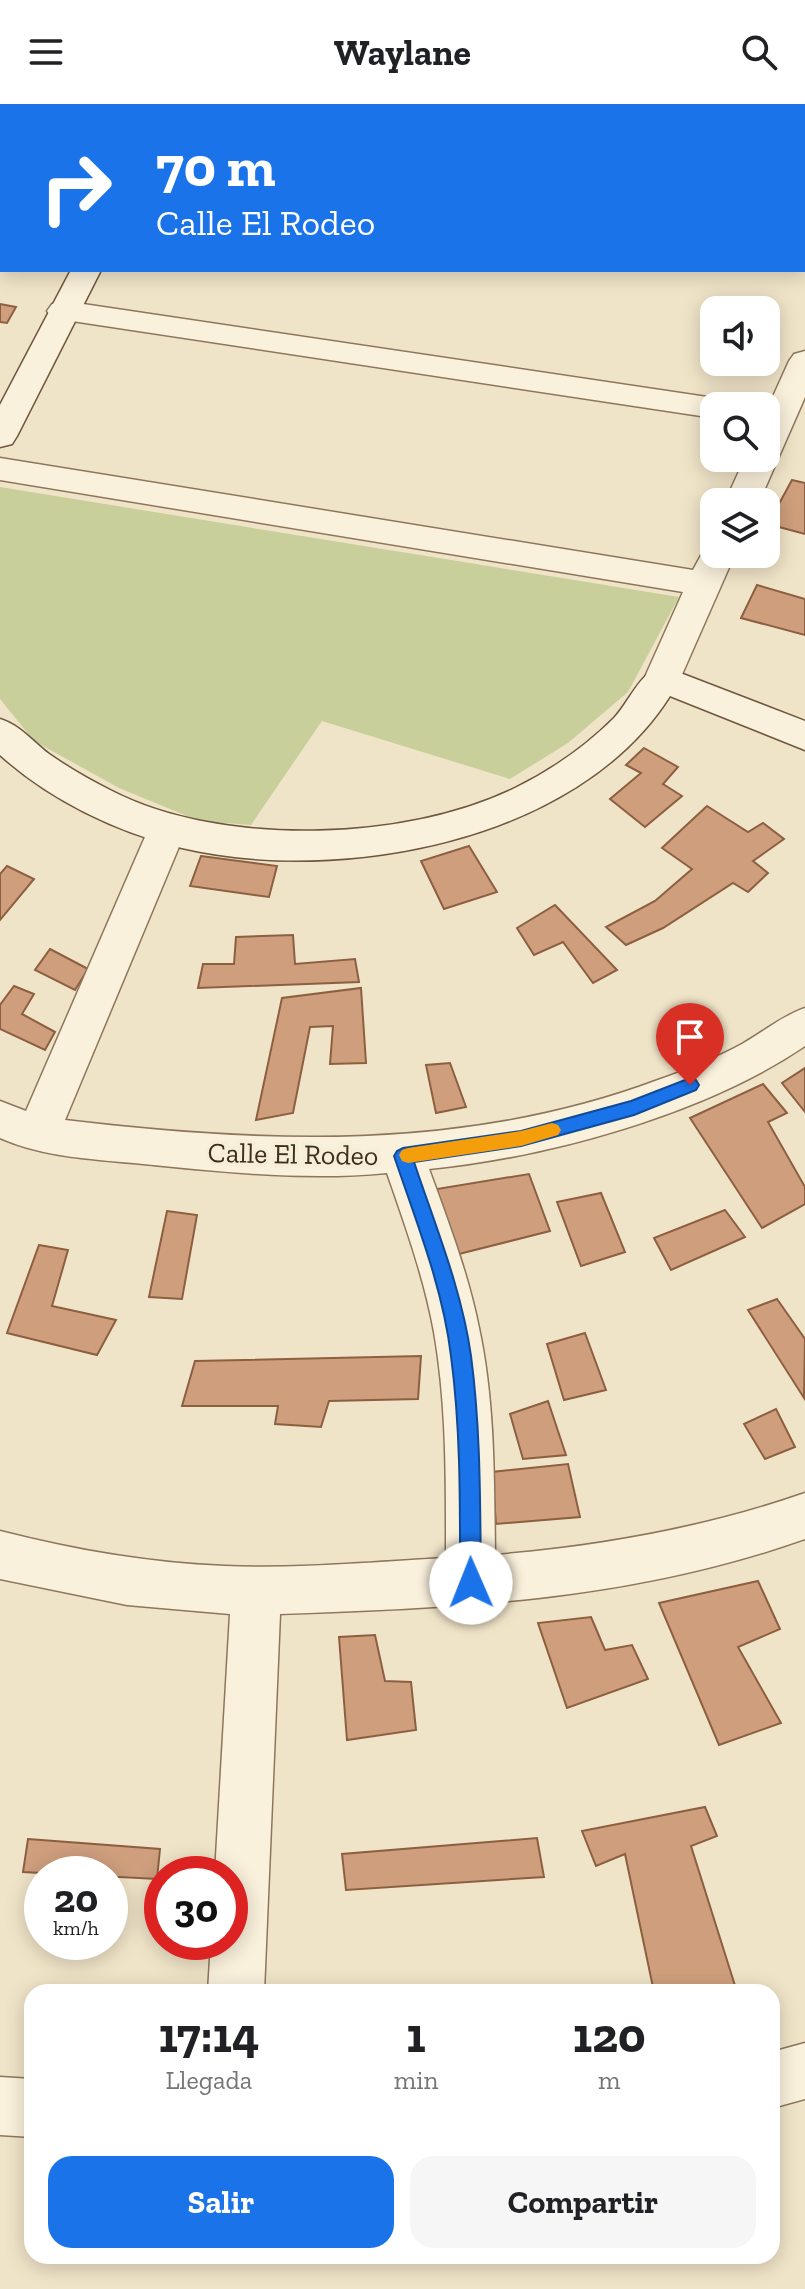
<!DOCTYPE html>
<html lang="es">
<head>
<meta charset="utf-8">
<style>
	:root { --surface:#fff; --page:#f6f6f6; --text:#202124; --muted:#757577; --accent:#1a73e8 }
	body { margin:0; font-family:"Zilla Slab",serif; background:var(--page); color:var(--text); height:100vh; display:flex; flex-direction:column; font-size:30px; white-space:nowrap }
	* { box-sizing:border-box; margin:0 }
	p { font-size:26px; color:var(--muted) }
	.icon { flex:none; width:44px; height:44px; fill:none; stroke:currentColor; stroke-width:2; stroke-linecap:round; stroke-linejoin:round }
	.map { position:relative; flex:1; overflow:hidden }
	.sheet { position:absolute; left:24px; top:1880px; width:756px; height:280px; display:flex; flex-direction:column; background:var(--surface); border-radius:24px; box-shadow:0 4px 20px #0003 }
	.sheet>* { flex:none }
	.guide { position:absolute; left:0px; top:0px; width:806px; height:168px; box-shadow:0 4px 20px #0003; background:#1a73e8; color:#fff; overflow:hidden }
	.tools { position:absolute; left:700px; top:192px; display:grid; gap:16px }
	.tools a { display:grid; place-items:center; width:80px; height:80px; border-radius:16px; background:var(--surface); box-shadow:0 4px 20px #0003; font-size:40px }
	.speed { position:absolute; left:24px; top:1752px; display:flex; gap:16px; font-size:40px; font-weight:700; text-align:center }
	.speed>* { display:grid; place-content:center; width:104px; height:104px; border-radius:50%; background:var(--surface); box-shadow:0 4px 20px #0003; line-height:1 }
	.speed small { font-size:20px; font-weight:400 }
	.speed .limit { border:12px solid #d22; background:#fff; color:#111 }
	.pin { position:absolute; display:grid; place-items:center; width:68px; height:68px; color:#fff; margin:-82px -34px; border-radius:50% 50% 50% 0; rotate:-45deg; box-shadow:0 0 8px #0007 }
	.pin .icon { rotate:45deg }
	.me { position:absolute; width:88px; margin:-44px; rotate:359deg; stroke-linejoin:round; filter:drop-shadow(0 0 6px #0008) }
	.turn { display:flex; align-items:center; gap:28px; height:168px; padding:0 24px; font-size:36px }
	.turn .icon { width:104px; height:104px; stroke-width:2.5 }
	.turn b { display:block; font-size:56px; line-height:68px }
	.eta { display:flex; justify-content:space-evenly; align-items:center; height:136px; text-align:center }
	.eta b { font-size:48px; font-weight:700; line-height:56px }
	.cta { display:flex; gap:16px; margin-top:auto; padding:16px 24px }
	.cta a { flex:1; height:92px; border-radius:24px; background:var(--accent); color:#fff; font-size:32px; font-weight:700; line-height:92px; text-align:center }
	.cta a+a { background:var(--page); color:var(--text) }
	header { display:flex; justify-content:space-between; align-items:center; height:104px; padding:0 24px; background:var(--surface); font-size:36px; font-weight:700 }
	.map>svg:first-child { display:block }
	.green { fill:#c9cf9b }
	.building { fill:#cf9f7d; stroke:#8d5f41; stroke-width:2 }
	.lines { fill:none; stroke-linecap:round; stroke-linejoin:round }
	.street-casing { stroke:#8d765c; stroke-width:3 }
	.secondary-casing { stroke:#6f573f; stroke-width:3 }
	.street { fill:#faf1dc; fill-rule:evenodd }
	.secondary { fill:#faf1dc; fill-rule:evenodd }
	.route { fill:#1a73e8; stroke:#114b97; stroke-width:2 }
	.slow { fill:#f59e0b }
	.labels { text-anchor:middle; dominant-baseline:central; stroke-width:8; stroke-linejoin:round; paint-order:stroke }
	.street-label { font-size:28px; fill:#3d2e20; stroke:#f7eed8 }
</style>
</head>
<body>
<header><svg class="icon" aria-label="menu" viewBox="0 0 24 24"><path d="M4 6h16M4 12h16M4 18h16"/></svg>Waylane<svg class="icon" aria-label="search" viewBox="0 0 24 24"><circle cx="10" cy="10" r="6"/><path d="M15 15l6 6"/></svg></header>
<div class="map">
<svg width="805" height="2185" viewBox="0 0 805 2185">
	<rect width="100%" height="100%" fill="#f0e4c8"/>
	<path class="green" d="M 0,383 L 679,493 L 628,588 L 568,639 L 510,675 L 322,617 L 251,721 L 199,717 L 119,684 L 34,637 L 0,595 Z"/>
	<g class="building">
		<path d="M 343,0 L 426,0 L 343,2 Z"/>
		<path d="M 0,200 L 16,203 L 7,219 L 0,218 Z"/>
		<path d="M 792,376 L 805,379 L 805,430 L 768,420 Z"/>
		<path d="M 757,481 L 805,495 L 805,531 L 741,514 Z"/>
		<path d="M 644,644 L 678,663 L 663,680 L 682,692 L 645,723 L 610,695 L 641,669 L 626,661 Z"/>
		<path d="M 707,702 L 748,728 L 763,719 L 784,735 L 753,757 L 768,769 L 748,788 L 733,779 L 663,824 L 626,841 L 606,823 L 655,797 L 692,765 L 662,744 Z"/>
		<path d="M 469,742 L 497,788 L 444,805 L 421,757 Z"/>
		<path d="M 201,752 L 277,762 L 269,793 L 190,782 Z"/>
		<path d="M 7,762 L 34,775 L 0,816 L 0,770 Z"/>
		<path d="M 555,801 L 617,866 L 593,879 L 563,838 L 534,851 L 517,824 Z"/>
		<path d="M 293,831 L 295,860 L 355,855 L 359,878 L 198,884 L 203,860 L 234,860 L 236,833 Z"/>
		<path d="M 50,845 L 88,865 L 75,886 L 35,866 Z"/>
		<path d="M 14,882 L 34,890 L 22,910 L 55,928 L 45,946 L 0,925 L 0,901 Z"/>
		<path d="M 361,884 L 366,959 L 330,960 L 333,922 L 310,923 L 293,1009 L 256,1016 L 282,894 Z"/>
		<path d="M 450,959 L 466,1003 L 436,1009 L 426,961 Z"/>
		<path d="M 805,964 L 805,1008 L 782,979 Z"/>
		<path d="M 763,980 L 787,1009 L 768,1018 L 805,1083 L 805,1100 L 762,1124 L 690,1014 Z"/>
		<path d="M 529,1070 L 550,1127 L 451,1152 L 437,1085 Z"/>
		<path d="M 601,1089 L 625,1148 L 581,1162 L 557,1098 Z"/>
		<path d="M 725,1106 L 745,1133 L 671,1166 L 654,1134 Z"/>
		<path d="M 167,1107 L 197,1111 L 182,1195 L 149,1193 Z"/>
		<path d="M 39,1141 L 68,1146 L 52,1202 L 116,1216 L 97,1251 L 7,1229 Z"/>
		<path d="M 777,1195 L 805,1235 L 804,1294 L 748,1206 Z"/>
		<path d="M 585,1229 L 606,1286 L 564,1296 L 547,1240 Z"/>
		<path d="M 421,1252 L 418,1295 L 329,1297 L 321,1323 L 275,1320 L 278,1302 L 182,1302 L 195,1257 Z"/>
		<path d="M 548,1297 L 566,1351 L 523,1355 L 510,1310 Z"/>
		<path d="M 776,1305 L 795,1343 L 765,1355 L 744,1320 Z"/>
		<path d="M 568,1360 L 580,1413 L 496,1420 L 492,1368 Z"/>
		<path d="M 758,1477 L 780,1525 L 738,1543 L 781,1619 L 719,1641 L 659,1499 Z"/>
		<path d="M 591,1513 L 605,1546 L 632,1541 L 648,1575 L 567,1604 L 538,1519 Z"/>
		<path d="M 375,1531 L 385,1577 L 411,1578 L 416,1626 L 347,1636 L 339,1533 Z"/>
		<path d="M 705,1703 L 717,1732 L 691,1742 L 737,1888 L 654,1888 L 625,1750 L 596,1762 L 582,1727 Z"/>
		<path d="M 537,1734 L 544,1773 L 346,1786 L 342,1750 Z"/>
		<path d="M 28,1735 L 160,1745 L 157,1775 L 23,1768 Z"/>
	</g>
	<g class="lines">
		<defs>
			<g id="street">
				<rect x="0" y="61" width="2" height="18"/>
				<rect x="804" y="104" width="1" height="18"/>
				<path d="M 63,197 L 714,294 L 726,297 L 729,302 L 714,302 L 714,314 L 52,214 L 47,207 L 52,200 Z"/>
				<path d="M 805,247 L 805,293 L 759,398 L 725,398 L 745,354 L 766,354 L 766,308 L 789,257 L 794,250 Z"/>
				<path d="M 0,354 L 693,466 L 706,442 L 714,439 L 714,450 L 735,450 L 680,575 L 675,584 L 662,588 L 649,584 L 644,575 L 683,488 L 0,376 Z"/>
				<path d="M 167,711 L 181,716 L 186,726 L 65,1016 C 267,1040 465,1048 658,976 C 686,966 716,954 742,940 C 763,928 782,912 805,904 L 805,942 C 705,1010 549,1053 429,1065 C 448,1117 468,1169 479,1224 C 495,1298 494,1376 495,1451 C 602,1442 704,1424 805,1389 L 805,1435 C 630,1497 463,1503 280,1510 L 264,1888 L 208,1888 L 211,1838 L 230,1838 L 230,1770 L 215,1770 L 230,1510 L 127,1501 L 0,1475 L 0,1427 C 74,1446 149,1459 225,1462 C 298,1465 373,1458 446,1454 C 446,1379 447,1302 434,1228 C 424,1173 405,1121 387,1069 C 306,1077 224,1068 143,1060 C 94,1055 46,1054 0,1034 L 0,997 L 26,1007 L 148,726 L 153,716 Z"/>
				<path d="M 805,1939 L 805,1995 L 772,2004 L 772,1948 Z"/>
				<path d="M 0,1973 L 32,1975 L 32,2033 L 0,2031 Z"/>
			</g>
			<g id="secondary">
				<path d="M 71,166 L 101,166 L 17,332 L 12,340 L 0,343 L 0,301 Z"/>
				<path d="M 662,562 L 805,617 L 805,646 L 670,592 C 578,738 340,781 182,744 C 116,728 50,696 0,651 L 0,615 C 20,621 33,638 49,650 C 69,664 90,676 112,687 C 221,743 405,738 515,684 C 550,667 586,642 614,614 C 630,597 639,569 662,562 Z"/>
			</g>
		</defs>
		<use href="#street" class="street-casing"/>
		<use href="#secondary" class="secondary-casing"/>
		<use href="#street" class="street"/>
		<use href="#secondary" class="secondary"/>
	</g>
	<path class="route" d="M 690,974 L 696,976 L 699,981 L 696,986 L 634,1011 L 521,1042 L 414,1058 C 435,1121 462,1186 471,1252 C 481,1327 480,1403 481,1479 L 478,1486 L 471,1488 L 463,1486 L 460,1479 C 460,1403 461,1327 451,1252 C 443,1184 416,1117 394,1052 L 397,1047 L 403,1044 L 521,1027 L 631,997 Z"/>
	<path class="slow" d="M 552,1019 L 558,1021 L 561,1026 L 558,1031 L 521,1042 L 408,1059 L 402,1057 L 399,1051 L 402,1046 L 408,1044 L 521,1027 Z"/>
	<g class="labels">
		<g class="street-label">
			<text transform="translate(293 1050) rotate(1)">Calle El Rodeo</text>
		</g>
	</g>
</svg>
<div class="tools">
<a><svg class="icon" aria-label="sound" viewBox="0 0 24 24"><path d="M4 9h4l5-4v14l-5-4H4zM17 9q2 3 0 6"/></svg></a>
<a><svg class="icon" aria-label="search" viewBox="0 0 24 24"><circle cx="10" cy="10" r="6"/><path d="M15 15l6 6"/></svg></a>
<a><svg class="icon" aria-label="layers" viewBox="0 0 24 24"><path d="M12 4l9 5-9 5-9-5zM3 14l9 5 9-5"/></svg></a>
</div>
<div class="speed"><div>20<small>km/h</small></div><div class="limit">30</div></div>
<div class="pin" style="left:690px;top:981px;background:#d93025"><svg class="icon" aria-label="arrive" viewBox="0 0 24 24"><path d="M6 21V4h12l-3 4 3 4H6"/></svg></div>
<svg class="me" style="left:471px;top:1479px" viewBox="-20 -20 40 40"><circle r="19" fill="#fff"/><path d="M0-13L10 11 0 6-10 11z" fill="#1a73e8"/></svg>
<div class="guide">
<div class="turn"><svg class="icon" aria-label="right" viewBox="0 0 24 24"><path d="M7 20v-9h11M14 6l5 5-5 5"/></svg><div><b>70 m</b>Calle El Rodeo</div></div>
</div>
<section class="sheet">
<div class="eta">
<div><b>17:14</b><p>Llegada</p></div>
<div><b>1</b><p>min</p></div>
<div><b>120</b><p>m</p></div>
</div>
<div class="cta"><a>Salir</a><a>Compartir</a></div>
</section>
</div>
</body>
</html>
